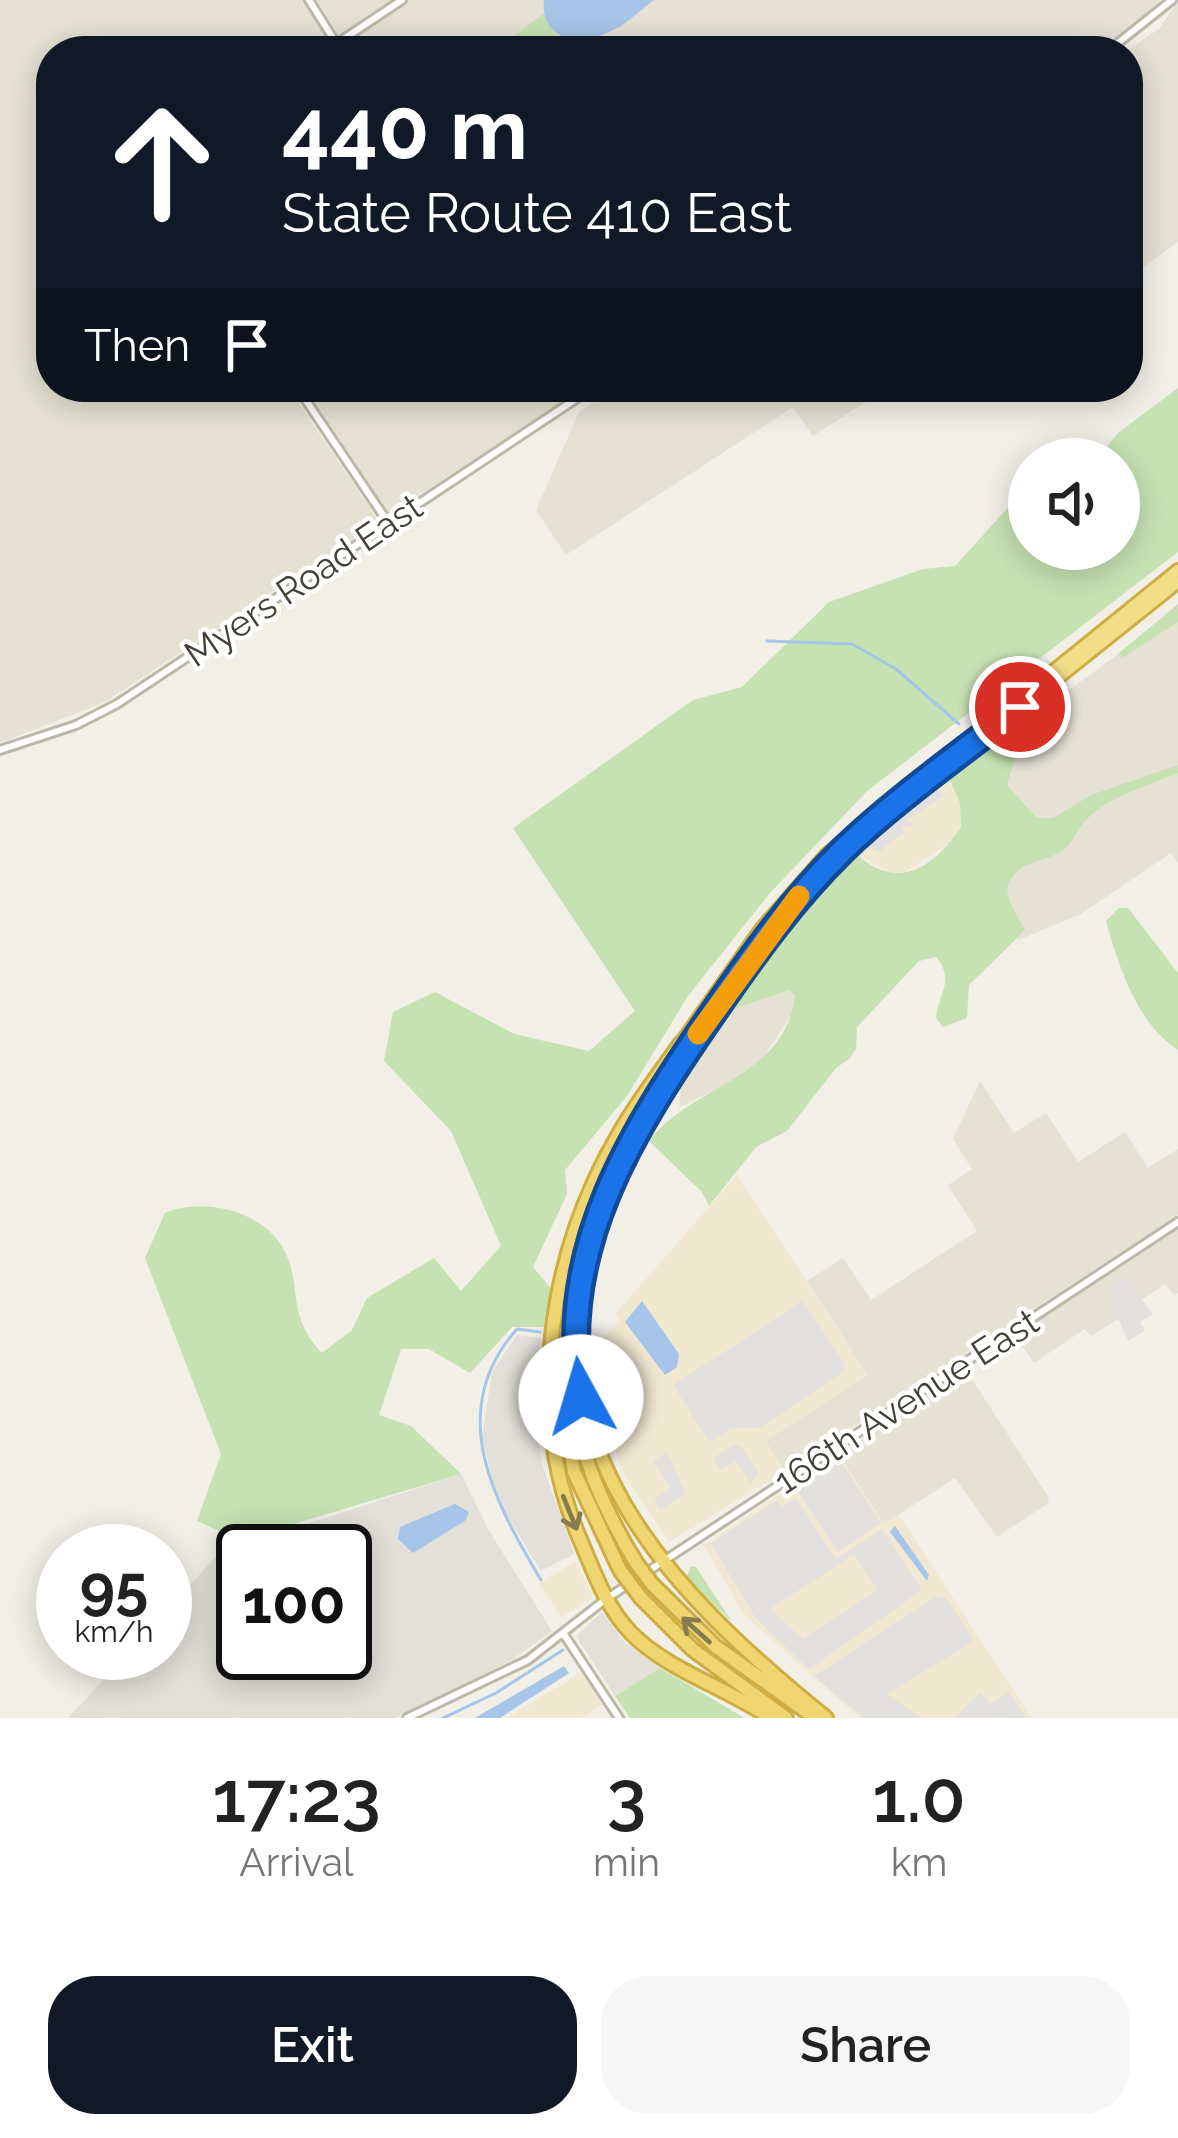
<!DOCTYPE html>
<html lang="en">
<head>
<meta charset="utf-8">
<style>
	:root { --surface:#fff; --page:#f6f6f6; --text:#222; --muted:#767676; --accent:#111827 }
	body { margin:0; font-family:Raleway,sans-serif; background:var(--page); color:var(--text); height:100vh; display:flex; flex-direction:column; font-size:45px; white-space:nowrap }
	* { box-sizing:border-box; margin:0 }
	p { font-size:39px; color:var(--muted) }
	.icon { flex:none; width:66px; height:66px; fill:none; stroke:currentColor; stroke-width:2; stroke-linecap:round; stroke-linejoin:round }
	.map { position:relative; height:1718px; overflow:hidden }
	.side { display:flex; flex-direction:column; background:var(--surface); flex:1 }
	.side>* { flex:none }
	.top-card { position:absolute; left:36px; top:36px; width:1107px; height:366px; border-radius:48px; box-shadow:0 6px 30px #0003; background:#111827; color:#fff; overflow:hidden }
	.controls { position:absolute; left:1008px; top:438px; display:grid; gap:24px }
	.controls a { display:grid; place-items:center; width:132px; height:132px; border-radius:50%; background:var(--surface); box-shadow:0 6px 30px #0003; font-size:60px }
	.speed { position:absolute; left:36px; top:1524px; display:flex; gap:24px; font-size:60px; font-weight:700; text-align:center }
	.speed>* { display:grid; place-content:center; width:156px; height:156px; border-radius:50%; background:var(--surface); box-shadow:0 6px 30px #0003; line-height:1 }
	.speed small { font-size:30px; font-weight:400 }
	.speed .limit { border:6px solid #111; border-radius:18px; background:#fff; color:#111 }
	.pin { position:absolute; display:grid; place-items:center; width:102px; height:102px; color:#fff; margin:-51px; border:6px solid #fff; border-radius:50%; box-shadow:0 3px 12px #0007 }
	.me { position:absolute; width:132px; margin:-66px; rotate:354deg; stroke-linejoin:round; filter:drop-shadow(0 0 9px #0008) }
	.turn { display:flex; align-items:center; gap:42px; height:252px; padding:0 48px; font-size:54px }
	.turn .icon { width:156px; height:156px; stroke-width:2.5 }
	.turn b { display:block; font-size:84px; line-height:102px }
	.then { display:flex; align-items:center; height:114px; padding:0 48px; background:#0003; gap:24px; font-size:45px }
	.eta { display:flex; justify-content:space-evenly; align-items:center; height:204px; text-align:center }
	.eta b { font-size:72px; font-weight:600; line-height:84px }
	.cta { display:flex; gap:24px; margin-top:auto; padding:24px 48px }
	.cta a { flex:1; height:138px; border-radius:48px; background:var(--accent); color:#fff; font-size:48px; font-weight:600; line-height:138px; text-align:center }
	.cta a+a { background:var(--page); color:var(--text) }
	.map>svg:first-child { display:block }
	.residential { fill:#e5e2d4 }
	.commercial { fill:#f1e8d2 }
	.industrial { fill:#e3e0da; fill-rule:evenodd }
	.green { fill:#c6e2b2 }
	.parking { fill:#e2e1dd; fill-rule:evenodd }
	.water { fill:#a7c5e9 }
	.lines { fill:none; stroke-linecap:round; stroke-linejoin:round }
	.stream { stroke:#a7c5e9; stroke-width:3 }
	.tertiary-casing { stroke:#bcb8a9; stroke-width:12 }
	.trunk-casing { stroke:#cead43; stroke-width:16 }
	.motorway-casing { stroke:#cead43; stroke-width:18 }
	.tertiary { stroke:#fff; stroke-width:6 }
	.trunk { stroke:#f2de86; stroke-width:10 }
	.motorway { stroke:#f0d671; stroke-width:12 }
	.motorway-bridge-casing { stroke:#cead43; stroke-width:18; stroke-linecap:butt }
	.motorway-bridge { stroke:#f0d671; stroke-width:12 }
	.oneway { stroke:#887c4e }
	.route-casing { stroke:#114b97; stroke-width:30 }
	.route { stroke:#1a73e8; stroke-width:21 }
	.slow { stroke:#f59e0b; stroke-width:21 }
	.labels { text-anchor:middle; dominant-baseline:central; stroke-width:9; stroke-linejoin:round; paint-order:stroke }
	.street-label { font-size:36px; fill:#434036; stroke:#fff }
</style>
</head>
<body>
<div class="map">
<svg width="1178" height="1718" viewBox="0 0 1178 1718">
	<rect width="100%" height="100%" fill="#f1efe6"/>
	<g class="residential">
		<path d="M 0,0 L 306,0 L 338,51 L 51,51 L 51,387 L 288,387 L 379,522 L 105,702 L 0,743 Z"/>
		<path d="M 317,0 L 1160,0 L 1150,14 L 1094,51 L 349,51 Z"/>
		<path d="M 1178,2 L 1178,242 L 1128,278 L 1126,51 L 1159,29 Z"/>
		<path d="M 303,387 L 585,387 L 388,515 Z"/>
		<path d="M 617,387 L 862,387 L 870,399 L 813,436 L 793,407 L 566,555 L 536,510 L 579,412 Z"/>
		<path d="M 1178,616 L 1178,863 L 1171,853 L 1079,915 L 1018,940 L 993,892 L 1001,740 L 1163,621 Z"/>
		<path d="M 789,990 L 796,996 L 794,1011 L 761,1061 L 748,1074 L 679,1107 L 682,1078 L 733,1002 L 736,1007 Z"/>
		<path d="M 980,1081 L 1014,1133 L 1046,1113 L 1078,1162 L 1125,1132 L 1148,1168 L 1178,1149 L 1178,1215 L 785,1471 L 765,1441 L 867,1374 L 807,1281 L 843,1258 L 871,1300 L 977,1231 L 948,1185 L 972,1169 L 953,1139 Z"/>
		<path d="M 1178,1229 L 1178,1293 L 1174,1295 L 1165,1284 L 1140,1301 L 1124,1276 L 1105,1289 L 1122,1316 L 1091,1336 L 1085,1329 L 1034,1363 L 1016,1336 Z"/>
		<path d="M 966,1370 L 1049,1498 L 1047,1504 L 997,1537 L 955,1478 L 884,1524 L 839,1455 Z"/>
	</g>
	<g class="commercial">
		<path d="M 947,773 L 960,803 L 961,827 L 951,841 L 898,877 L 854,852 Z"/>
		<path d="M 737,1175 L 868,1375 L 766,1441 L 785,1471 L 669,1542 L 622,1472 L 591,1353 L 620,1320 L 616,1313 Z"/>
		<path d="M 839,1455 L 883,1523 L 898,1514 L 1032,1718 L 860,1718 L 744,1615 L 704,1545 Z"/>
		<path d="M 576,1561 L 593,1598 L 561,1617 L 539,1584 Z"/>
		<path d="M 582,1672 L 603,1704 L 582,1718 L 507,1718 Z"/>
	</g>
	<g class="industrial">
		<path d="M 517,1335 L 540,1338 L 536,1421 L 542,1464 L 574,1554 L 541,1571 L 498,1501 L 482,1437 L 492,1372 Z"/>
		<path d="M 461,1474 L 489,1531 L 552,1631 L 509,1662 L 395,1718 L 68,1718 L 128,1653 L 165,1653 L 165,1612 L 220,1552 ZM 243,1551 L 345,1551 L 345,1653 L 243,1653 Z"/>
		<path d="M 602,1612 L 623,1641 L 660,1668 L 615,1696 L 576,1636 Z"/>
	</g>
	<g class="green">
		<path d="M 544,13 L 554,33 L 567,41 L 569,51 L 495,51 Z"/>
		<path d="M 1178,388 L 1178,552 L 867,791 L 770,893 L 688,996 L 627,1096 L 565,1170 L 567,1194 L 533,1267 L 554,1292 L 546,1327 L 512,1327 L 470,1373 L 429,1349 L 401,1349 L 379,1415 L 411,1426 L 461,1474 L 240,1540 L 197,1521 L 221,1454 L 145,1258 L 165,1213 C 203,1197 261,1210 283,1248 C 304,1285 284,1313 322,1353 L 352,1330 L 367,1298 L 434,1258 L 461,1291 L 501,1246 L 451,1131 L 384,1061 L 393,1012 L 435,992 L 514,1034 L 589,1051 L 635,1011 L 513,828 L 693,700 L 742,687 L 829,602 L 923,569 L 955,566 L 1025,489 L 1029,549 L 1119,549 L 1119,459 L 1097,459 L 1118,433 Z"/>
		<path d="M 1178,604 L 1178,622 L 1122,658 L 1119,653 Z"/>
		<path d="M 1043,722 L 1046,728 L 1016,754 L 1007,785 L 1037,818 L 1053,818 L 1091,795 L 1178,765 L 1178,773 C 1147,786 1109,796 1085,821 C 1076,830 1073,844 1062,851 C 1044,863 1017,860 1008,886 C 1004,898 1020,919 1025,930 L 969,985 L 967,1018 L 943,1027 L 936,1018 C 938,993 956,981 936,957 L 919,961 L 857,1027 L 856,1049 L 849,1059 L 836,1068 L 787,1131 L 756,1147 L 709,1206 L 702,1192 L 649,1141 C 692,1084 785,1079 795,996 L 789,990 L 736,1008 L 733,1002 L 773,943 L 854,852 C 896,892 932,870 961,827 L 960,803 L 947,773 L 1020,727 Z"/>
		<path d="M 1119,908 L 1128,908 L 1178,973 L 1178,1050 C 1136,1022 1119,967 1106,921 Z"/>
		<path d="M 691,1566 L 696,1567 L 732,1622 L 686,1578 Z"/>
		<path d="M 660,1668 L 741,1716 L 745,1718 L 630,1718 L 615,1696 Z"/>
	</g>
	<g class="parking">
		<path d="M 935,785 L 943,796 L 907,819 L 915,826 L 901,827 L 904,832 L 879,852 L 863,844 Z"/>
		<path d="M 1124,1276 L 1153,1314 L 1140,1322 L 1145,1331 L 1128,1341 L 1105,1288 Z"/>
		<path d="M 803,1301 L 845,1364 L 844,1371 L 760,1428 L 732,1428 L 710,1442 L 673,1385 Z"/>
		<path d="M 733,1445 L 741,1447 L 759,1473 L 751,1483 L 736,1461 L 721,1470 L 713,1458 Z"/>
		<path d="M 667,1452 L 686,1493 L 661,1510 L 654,1500 L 671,1488 L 653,1461 Z"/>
		<path d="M 838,1457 L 881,1523 L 838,1552 L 794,1486 Z"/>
		<path d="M 796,1498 L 836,1559 L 882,1529 L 922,1590 L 809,1669 L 755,1617 L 711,1543 L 777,1500 L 782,1507 ZM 854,1554 L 877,1590 L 803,1639 L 770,1609 Z"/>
		<path d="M 937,1596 L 947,1599 L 974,1641 L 887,1694 L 921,1718 L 864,1718 L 814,1676 Z"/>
		<path d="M 981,1692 L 990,1704 L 1009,1692 L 1026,1718 L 955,1717 Z"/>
	</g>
	<g class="water">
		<path d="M 544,0 L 654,0 L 620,27 L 584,43 C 559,40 541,27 544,0 Z"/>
		<path d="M 642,1301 L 679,1354 L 677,1367 L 665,1375 L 625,1322 Z"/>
		<path d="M 455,1504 L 469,1512 L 466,1520 L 413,1553 L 398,1539 L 400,1527 Z"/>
		<path d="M 895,1526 L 929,1575 L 927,1581 L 890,1532 Z"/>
		<path d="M 564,1666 L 569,1673 L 500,1718 L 475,1718 Z"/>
	</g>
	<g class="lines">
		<g class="stream">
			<path d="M 767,641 L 852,644 L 896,669 L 959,724"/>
			<path d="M 540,1332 L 517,1329 C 444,1411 494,1501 541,1580"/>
			<path d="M 443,1718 L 496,1693 L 563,1650"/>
		</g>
		<defs>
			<g id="tertiary">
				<path d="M 309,0 L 341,51"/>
				<path d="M 336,44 L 402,0"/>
				<path d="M 1108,51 L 1172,0"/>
				<path d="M 297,387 L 389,524"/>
				<path d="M 0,750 L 76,725 L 117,704 L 594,387"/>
				<path d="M 563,1633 L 619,1718"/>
				<path d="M 407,1718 L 528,1660 L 606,1599 L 1178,1222"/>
			</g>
			<g id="trunk">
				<path d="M 681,1043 L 761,929 L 826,855 L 1178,570"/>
				<path d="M 688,1049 L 773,925 L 845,848 L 1178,582"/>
			</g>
			<g id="motorway">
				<path d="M 681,1043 C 660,1073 637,1102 619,1134 C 549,1252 525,1409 579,1537 C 594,1571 605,1606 631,1633 C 667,1670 729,1689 771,1718"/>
				<path d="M 661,1088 C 639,1132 611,1171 596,1218 C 523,1440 666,1589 826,1718"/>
				<path d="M 657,1094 L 688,1049"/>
				<path d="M 568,1310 C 560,1401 589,1487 637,1564"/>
				<path d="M 556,1365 L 574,1472 L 620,1570"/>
				<path d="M 652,1584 L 715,1646 L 814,1717"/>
				<path d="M 641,1598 L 692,1649 L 786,1718"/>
			</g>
		</defs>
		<use href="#tertiary" class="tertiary-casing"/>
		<use href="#trunk" class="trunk-casing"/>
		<use href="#motorway" class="motorway-casing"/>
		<use href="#tertiary" class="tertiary"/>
		<use href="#trunk" class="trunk"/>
		<use href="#motorway" class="motorway"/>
		<defs>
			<g id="motorway-bridge">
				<path d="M 637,1564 L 652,1584"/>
				<path d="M 620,1570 L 641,1598"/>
			</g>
		</defs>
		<use href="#motorway-bridge" class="motorway-bridge-casing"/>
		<use href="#motorway-bridge" class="motorway-bridge"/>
	</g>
	<defs><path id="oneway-shaft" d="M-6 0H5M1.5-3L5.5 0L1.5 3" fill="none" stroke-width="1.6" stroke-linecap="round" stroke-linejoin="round" transform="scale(3)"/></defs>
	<g class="oneway">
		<use href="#oneway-shaft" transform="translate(570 1513) rotate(68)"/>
		<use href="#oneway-shaft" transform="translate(696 1630) rotate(-138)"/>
	</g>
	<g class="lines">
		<defs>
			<path id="route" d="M 581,1397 C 555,1250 633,1129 713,1013 C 753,955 792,900 843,850 C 897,798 961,754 1020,707"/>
		</defs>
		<use href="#route" class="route-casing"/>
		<use href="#route" class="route"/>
		<path class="slow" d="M 698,1034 L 799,896"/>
	</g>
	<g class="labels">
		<g class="street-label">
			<text transform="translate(303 580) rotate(-34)">Myers Road East</text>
			<text transform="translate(906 1401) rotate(-33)">166th Avenue East</text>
		</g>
	</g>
</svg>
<div class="controls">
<a><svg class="icon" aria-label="sound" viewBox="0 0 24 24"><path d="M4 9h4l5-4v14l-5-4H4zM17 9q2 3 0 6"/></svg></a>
</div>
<div class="speed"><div>95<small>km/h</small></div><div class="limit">100</div></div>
<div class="pin" style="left:1020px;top:707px;background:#d93025"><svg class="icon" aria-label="arrive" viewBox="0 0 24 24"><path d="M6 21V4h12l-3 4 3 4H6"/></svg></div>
<svg class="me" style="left:581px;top:1397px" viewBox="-20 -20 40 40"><circle r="19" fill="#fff"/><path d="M0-13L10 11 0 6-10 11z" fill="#1a73e8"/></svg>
<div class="top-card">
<div class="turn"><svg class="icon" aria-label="ahead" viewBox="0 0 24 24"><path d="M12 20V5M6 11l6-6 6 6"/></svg><div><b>440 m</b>State Route 410 East</div></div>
<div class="then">Then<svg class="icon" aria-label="arrive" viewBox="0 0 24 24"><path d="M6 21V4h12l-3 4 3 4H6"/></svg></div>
</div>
</div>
<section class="side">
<div class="eta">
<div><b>17:23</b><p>Arrival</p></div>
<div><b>3</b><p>min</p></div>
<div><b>1.0</b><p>km</p></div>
</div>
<div class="cta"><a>Exit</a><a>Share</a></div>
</section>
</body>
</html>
